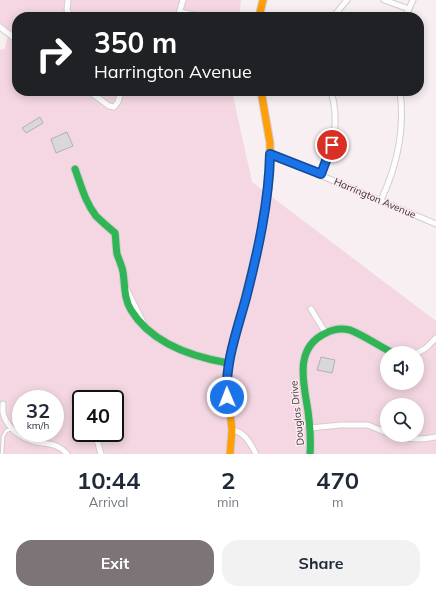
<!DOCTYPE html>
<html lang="en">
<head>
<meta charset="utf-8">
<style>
	:root { --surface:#fff; --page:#f2f2f3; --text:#1f2937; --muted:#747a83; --accent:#7c7476 }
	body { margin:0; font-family:Mulish,sans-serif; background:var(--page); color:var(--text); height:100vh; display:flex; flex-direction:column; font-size:15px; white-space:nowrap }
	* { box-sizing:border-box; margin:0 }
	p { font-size:13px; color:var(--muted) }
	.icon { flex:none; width:22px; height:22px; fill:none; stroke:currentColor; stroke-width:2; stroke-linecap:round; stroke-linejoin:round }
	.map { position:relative; height:454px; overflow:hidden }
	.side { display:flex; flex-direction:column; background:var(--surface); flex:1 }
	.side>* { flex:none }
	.top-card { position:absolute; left:12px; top:12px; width:412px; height:84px; border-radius:16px; box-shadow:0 2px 10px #0003; background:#202124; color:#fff; overflow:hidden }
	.controls { position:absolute; left:380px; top:346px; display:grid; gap:8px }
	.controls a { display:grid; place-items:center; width:44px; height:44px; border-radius:50%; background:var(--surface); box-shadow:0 2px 10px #0003; font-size:20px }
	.speed { position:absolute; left:12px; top:390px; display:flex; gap:8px; font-size:20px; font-weight:700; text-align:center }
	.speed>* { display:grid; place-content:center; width:52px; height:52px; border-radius:50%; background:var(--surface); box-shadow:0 2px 10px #0003; line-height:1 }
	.speed small { font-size:10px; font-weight:400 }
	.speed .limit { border:2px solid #111; border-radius:6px; background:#fff; color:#111 }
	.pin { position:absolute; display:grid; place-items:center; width:34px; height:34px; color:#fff; margin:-17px; border:2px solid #fff; border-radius:50%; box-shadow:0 1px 4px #0007 }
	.me { position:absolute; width:44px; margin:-22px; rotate:359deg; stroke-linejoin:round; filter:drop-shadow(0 0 3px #0008) }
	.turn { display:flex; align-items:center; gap:14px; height:84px; padding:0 16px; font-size:18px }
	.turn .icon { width:52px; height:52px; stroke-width:2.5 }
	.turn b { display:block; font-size:28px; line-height:34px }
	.eta { display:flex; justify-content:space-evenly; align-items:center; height:68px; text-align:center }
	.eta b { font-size:24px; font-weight:700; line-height:28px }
	.primary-button { display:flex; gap:8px; margin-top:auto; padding:8px 16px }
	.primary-button a { flex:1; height:46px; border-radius:16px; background:var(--accent); color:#fff; font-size:16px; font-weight:700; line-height:46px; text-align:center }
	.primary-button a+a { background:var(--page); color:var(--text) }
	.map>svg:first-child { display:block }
	.green { fill:#f4d7e2; fill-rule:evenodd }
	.building { fill:#d8d8db; stroke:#b1b1b3 }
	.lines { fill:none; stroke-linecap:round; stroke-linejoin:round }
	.lane-casing { stroke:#d4cccf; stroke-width:4.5 }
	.street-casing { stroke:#d4cccf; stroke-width:7 }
	.fast-casing { stroke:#d4cccf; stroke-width:9 }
	.slow-casing { stroke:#d4cccf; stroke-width:9 }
	.lane { stroke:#fefdfd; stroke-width:2.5 }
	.street { stroke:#fefdfd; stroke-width:5 }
	.fast { stroke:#30b455; stroke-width:7 }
	.slow { stroke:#ff9f0a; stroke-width:7 }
	.route-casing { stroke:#114b97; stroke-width:10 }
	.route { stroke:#1a73e8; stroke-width:7 }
	.labels { text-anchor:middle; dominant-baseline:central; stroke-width:3; stroke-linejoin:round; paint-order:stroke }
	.street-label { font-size:10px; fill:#3a3134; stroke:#fcebf1 }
</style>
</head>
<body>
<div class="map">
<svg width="436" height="454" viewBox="0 0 436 454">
	<rect width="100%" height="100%" fill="#f8eff2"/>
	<path class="green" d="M 0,0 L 241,0 L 239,17 L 17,17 L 17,91 L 232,91 L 252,182 L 436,321 L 436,454 L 0,454 L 0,50 L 5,49 L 9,30 L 0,23 ZM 387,353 L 417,353 L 417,383 L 387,383 ZM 21,399 L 55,399 L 55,433 L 21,433 ZM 81,399 L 115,399 L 115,433 L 81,433 ZM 387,405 L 417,405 L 417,435 L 387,435 Z"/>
	<g class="building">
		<path d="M 51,12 L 60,17 L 48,17 Z"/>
		<path d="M 40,117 L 43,123 L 26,133 L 22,128 Z"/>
		<path d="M 67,132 L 73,146 L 56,153 L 51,139 Z"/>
		<path d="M 321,357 L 335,360 L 332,373 L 317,370 Z"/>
	</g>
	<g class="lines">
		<defs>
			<path id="lane" d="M 2,454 L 3,437 L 6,431 L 11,429"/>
			<g id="street">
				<path d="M 68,0 L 67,10 L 71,17"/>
				<path d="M 384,0 L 409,9"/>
				<path d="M 180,12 L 203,17"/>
				<path d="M 178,17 L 183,0"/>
				<path d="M 333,17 L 347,0"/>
				<path d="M 405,17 L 413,0"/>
				<path d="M 0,27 L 17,40"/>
				<path d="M 89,91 L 109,106 L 114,107 L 118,102 L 121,91"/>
				<path d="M 270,154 L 436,224"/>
				<path d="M 321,174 C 334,145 340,122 331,91"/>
				<path d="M 381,200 C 397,166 405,128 400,91"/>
				<path d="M 127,290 L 143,322"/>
				<path d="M 311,309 L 325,332"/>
				<path d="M 417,353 L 426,348 L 436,338"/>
				<path d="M 74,399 L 81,410"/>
				<path d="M 3,404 C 3,408 2,412 4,416 C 8,428 21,438 33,441 C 47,445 57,442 67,454"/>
				<path d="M 310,428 L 341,425 L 368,425 L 387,433"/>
				<path d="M 232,430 C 245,432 250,443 256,454"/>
				<path d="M 95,433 L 101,454"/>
				<path d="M 394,435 C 408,440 421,440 436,437"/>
			</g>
			<g id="fast">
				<path d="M 75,169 C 81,185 85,202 96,216 C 102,222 108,227 115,233 C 116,240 116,248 117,254 C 119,260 122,266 123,272 C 125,285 124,299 131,310 C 151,343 193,357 228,363"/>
				<path d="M 310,454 C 311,440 310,426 308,411 C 304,384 293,348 326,333 C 333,329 342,328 350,330 C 365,336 379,346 393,353"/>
			</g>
			<g id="slow">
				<path d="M 259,17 L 263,0"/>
				<path d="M 230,454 L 232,430 L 227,387 L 228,363 L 259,242 L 270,174 L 270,143 L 261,91"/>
			</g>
		</defs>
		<use href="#lane" class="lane-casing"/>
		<use href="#street" class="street-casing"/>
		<use href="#fast" class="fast-casing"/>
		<use href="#slow" class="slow-casing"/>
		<use href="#lane" class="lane"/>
		<use href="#street" class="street"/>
		<use href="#fast" class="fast"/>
		<use href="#slow" class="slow"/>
	</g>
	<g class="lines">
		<defs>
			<path id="route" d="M 227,397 C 225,362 237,331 246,298 C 258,251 269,202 270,154 L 321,174 L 332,145"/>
		</defs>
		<use href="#route" class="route-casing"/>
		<use href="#route" class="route"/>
	</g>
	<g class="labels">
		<g class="street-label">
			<text transform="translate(375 198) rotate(23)">Harrington Avenue</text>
			<text transform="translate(297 413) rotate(-96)">Douglas Drive</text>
		</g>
	</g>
</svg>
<div class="controls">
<a><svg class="icon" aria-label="sound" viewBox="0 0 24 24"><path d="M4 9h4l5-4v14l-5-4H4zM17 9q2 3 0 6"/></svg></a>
<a><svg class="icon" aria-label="search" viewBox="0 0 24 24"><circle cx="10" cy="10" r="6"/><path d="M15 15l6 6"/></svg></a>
</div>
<div class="speed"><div>32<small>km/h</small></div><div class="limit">40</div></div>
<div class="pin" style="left:332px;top:145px;background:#d93025"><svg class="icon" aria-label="arrive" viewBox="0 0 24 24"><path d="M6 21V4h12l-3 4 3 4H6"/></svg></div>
<svg class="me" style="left:227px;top:397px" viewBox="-20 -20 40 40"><circle r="17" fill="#1a73e8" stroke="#fff" stroke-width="3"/><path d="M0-11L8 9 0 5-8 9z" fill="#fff"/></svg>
<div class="top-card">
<div class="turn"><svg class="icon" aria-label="right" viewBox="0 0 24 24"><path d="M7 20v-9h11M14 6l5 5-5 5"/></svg><div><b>350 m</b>Harrington Avenue</div></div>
</div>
</div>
<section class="side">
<div class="eta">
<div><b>10:44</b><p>Arrival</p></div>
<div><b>2</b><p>min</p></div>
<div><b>470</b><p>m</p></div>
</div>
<div class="primary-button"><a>Exit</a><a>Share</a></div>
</section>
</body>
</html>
